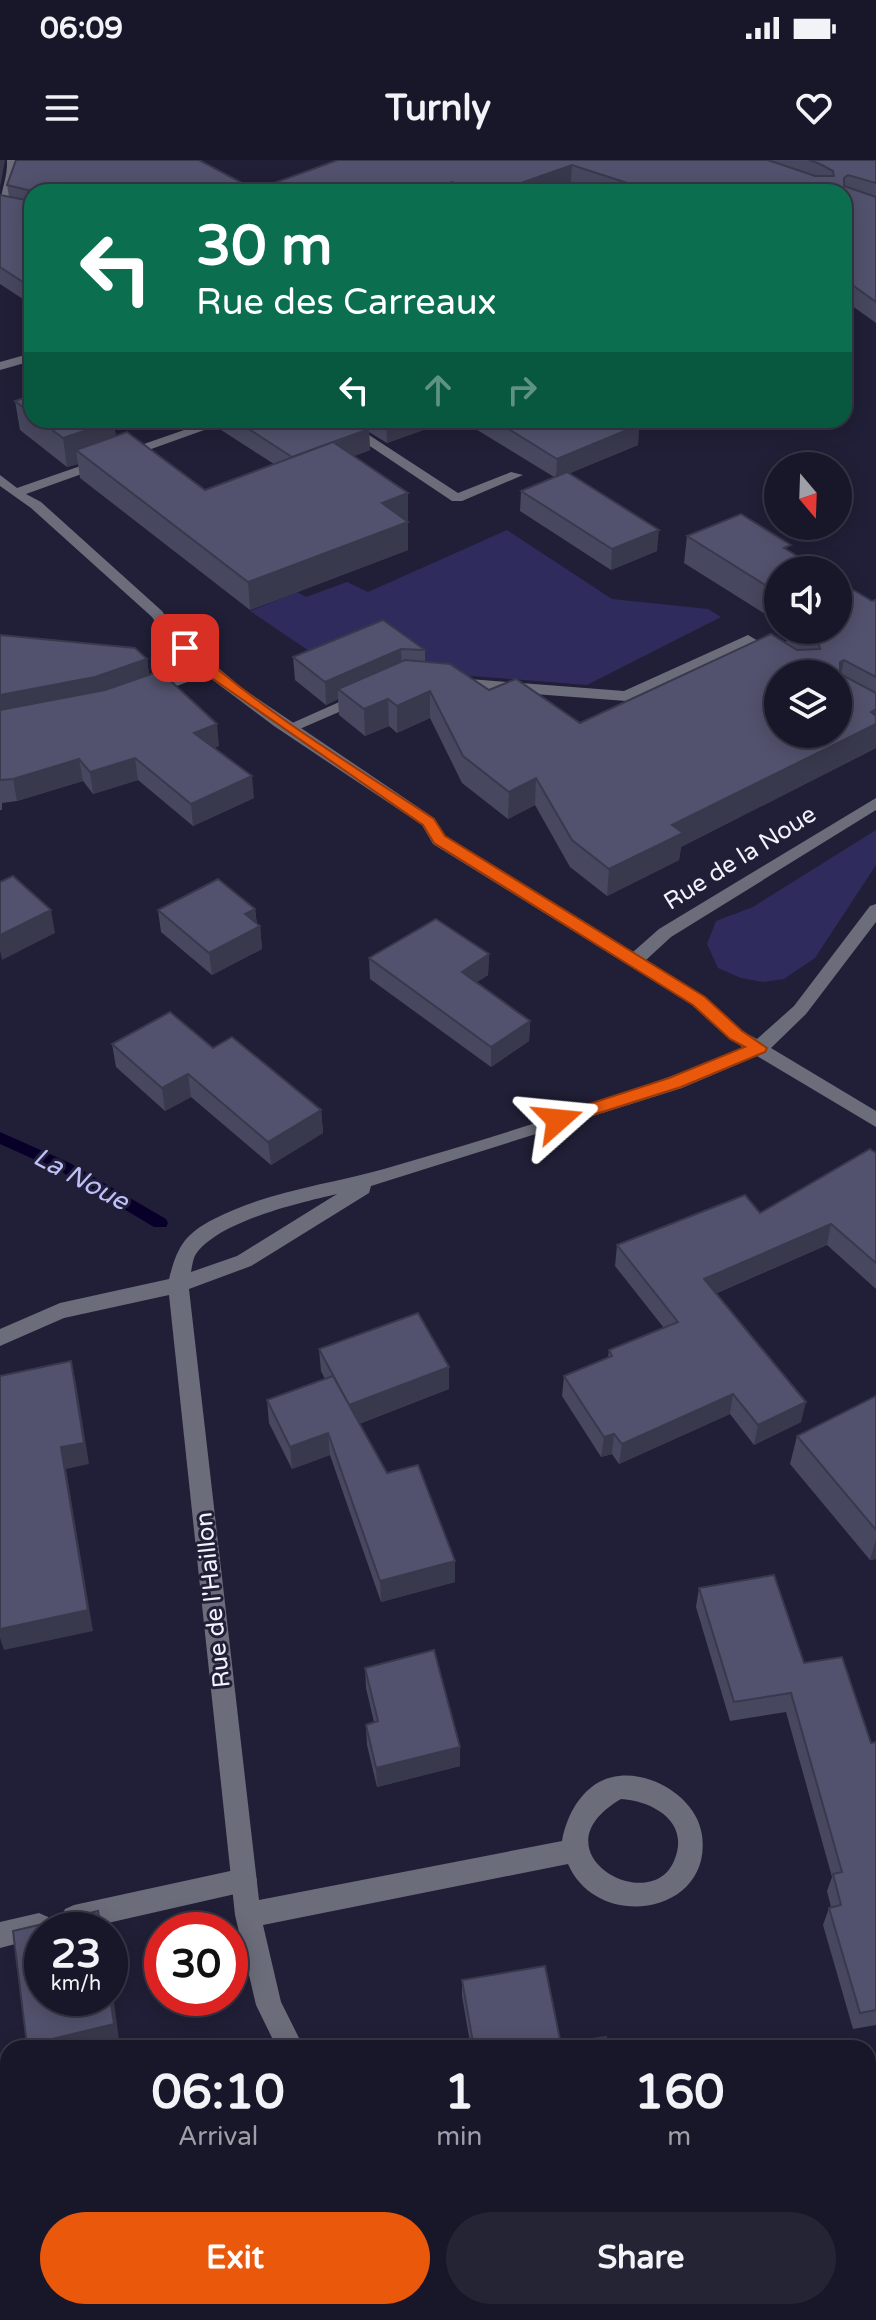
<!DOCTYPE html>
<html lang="en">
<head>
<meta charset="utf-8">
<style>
	:root { --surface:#181729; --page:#252435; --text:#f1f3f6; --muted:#9f9fa8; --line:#363646; --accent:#ea580c }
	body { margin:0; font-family:"Varela Round",sans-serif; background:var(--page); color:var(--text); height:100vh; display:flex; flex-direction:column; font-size:30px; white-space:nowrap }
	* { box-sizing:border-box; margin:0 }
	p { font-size:26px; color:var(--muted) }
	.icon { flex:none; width:44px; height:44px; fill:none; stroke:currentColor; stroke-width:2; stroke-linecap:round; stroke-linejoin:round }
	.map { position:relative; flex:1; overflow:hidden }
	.panel { position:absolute; left:0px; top:1880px; width:876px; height:280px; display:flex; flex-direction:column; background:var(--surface); border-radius:24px 24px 0 0; box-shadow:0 4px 20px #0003,0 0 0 2px var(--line) }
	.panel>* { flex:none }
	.guide { position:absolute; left:24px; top:24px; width:828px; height:244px; border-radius:24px; box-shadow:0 4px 20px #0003,0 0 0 2px var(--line); background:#0b6e4f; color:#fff; overflow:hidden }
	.needle { width:52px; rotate:161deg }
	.controls { position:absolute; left:764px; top:292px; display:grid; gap:16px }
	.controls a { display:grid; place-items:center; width:88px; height:88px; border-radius:50%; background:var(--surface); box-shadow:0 4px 20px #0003,0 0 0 2px var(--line); font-size:40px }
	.speed { position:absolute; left:24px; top:1752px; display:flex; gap:16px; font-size:40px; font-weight:700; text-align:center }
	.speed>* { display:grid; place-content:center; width:104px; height:104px; border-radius:50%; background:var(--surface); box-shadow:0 4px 20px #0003,0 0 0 2px var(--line); line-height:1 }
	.speed small { font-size:20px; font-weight:400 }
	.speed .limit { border:12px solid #d22; background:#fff; color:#111 }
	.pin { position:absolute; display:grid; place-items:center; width:68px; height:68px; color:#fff; margin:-34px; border-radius:16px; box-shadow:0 4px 12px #0006 }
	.me { position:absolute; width:88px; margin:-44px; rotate:72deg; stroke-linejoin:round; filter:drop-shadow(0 0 6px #0008) }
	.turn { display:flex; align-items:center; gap:28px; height:168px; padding:0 40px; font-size:36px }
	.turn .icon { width:104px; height:104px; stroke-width:2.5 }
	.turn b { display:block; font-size:56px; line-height:68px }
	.lanes { display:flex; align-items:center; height:76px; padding:0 40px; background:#0003; justify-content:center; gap:40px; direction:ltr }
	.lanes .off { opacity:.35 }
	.eta { display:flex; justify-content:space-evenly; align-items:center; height:136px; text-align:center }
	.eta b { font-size:48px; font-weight:700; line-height:56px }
	.primary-button { display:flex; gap:16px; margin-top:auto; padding:16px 40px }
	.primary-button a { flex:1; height:92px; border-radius:48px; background:var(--accent); color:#fff; font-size:32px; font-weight:700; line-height:92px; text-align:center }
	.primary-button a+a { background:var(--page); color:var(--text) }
	.status { display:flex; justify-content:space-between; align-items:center; height:56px; padding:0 40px; background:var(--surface); direction:ltr }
	.status svg { height:22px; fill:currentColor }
	header { display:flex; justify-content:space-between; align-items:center; height:104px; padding:0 40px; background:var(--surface); font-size:36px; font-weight:700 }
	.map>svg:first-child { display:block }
	.green { fill:#2f2b5c }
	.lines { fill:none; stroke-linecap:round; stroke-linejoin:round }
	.stream { fill:#090029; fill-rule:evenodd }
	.service { fill:#6c6d7a; fill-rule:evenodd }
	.minor { fill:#6c6d7a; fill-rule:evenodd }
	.wall { fill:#47475f }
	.shaded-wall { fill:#39394d }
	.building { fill:#52526e; stroke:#39394d; stroke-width:2; fill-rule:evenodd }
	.route { fill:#ea580c; stroke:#983908; stroke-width:2 }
	.labels { text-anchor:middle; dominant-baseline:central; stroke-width:6; stroke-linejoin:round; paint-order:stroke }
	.street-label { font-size:24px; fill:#f2f2fc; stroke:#201f37 }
	.water-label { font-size:26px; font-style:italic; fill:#bfc0f9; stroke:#201f37 }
</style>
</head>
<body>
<div class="status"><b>06:09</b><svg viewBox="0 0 49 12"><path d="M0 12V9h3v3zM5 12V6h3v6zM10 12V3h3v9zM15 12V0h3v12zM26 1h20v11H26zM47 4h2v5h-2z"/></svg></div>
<header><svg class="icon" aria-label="menu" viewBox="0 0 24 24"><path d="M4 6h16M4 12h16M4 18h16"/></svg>Turnly<svg class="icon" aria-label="heart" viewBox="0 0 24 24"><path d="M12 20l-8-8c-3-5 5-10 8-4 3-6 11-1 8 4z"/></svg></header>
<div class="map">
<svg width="876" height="2160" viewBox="0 0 876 2160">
	<rect width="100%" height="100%" fill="#201f37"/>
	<g class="green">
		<path d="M 507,370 L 612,439 L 708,449 L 721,457 L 587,525 L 330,505 L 250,451 L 297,432 L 306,437 L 347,422 L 368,432 Z"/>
		<path d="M 876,670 L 876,705 L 815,798 L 784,819 L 763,822 L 741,818 L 718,808 L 707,784 L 716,761 L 753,747 Z"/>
	</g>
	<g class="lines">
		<path class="stream" d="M 0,972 L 70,1003 L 166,1059 L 168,1063 L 166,1067 L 154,1067 L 60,1011 L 0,984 Z"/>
		<g class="service">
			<path d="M 748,475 L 813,514 L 794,514 L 747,485 L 626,541 L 457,528 L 449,523 L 457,518 L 624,531 Z"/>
			<path d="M 364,531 L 369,533 L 369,539 L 295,571 L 283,571 L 281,568 Z"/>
			<path d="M 244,1708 L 253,1711 L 257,1720 L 253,1729 L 244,1732 L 77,1770 L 65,1767 L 61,1758 L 65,1749 L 74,1745 Z"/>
			<path d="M 39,1753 L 48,1757 L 52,1766 L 50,1770 L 42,1770 L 42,1777 L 0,1788 L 0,1762 Z"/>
			<path d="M 303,2152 L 333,2152 L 330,2160 L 300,2160 Z"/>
		</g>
		<g class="minor">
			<path d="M 7,0 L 17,0 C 18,16 14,41 0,49 C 0,31 8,18 7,0 Z"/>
			<path d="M 32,193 L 32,201 L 0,210 L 0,202 Z"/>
			<path d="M 213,260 L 232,260 L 26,334 L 41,342 L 162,451 L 176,472 L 242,528 L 434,658 L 445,677 L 633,792 L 659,769 L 876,638 L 876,650 L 671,777 L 646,800 L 705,837 L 742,871 L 757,879 L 794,846 L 870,746 L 876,744 L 876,762 L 806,854 L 771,888 L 876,951 L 876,967 L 757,896 L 682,928 L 371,1026 L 369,1033 L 251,1106 L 189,1129 L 259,1740 L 562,1681 C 567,1652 586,1619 619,1616 C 654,1612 697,1639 702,1675 C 713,1754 598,1773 568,1704 L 263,1765 L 281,1842 L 304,1888 L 277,1888 L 256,1845 L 235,1755 L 169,1135 L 64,1158 L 0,1186 L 0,1169 L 60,1143 L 169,1119 C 177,1088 184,1074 214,1059 C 268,1031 327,1025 384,1009 C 505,974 627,936 743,888 L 693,845 L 433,684 L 422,665 L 274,566 L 206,515 L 153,535 L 143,535 L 143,529 L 198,508 L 166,478 L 152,457 L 31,348 L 0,326 L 0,315 L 17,328 ZM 337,1034 L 237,1096 L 191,1112 C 192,1107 193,1098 196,1094 C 219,1061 299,1043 337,1034 ZM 621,1639 C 653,1641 691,1662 674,1701 C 650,1758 532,1691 621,1639 Z"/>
			<path d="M 331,260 L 346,260 L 458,333 L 511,312 L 523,315 L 462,341 L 452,341 Z"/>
			<path d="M 449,2152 L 480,2152 L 484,2160 L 453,2160 Z"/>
		</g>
	</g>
	<g class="wall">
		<path d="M 338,0 L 876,0 L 876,163 L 844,140 L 844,32 L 598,32 L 571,23 L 546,32 L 32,32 L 32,145 L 0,124 L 0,35 L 9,37 L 7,25 L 255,30 Z"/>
		<path d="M 32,235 L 32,260 L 113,260 L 116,276 L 205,330 L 274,304 L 218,268 L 218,260 L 451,260 L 387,283 L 369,272 L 370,290 L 353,296 L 408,333 L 408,390 L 250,450 L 80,318 L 78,304 L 67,307 L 20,270 L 15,241 Z"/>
		<path d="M 461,260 L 630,260 L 639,265 L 638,285 L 570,313 L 657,391 L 611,410 L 520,351 L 521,331 L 554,317 Z"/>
		<path d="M 687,376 L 790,392 L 778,410 L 778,462 L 684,403 Z"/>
		<path d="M 876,440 L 876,588 L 681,687 L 679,700 L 607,736 L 570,707 L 535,645 L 508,659 L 462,623 L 430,558 L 397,573 L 389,566 L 365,576 L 339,555 L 338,539 L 326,545 L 295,520 L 293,497 L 383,460 L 425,490 L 425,502 L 489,530 L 580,563 L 786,483 L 787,470 L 838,470 L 872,441 Z"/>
		<path d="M 0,475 L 147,499 L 149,515 L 219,586 L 214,588 L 254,638 L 193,666 L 138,620 L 93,634 L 83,621 L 17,641 L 2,643 L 2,650 L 0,650 Z"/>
		<path d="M 255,749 L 257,764 L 260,766 L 262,789 L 212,815 L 161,772 L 158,750 Z"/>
		<path d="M 489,794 L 488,815 L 477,822 L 530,861 L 529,881 L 491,907 L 370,819 L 369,798 Z"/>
		<path d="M 112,884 L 213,888 L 321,950 L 323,973 L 271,1005 L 191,937 L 165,951 L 116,907 Z"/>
		<path d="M 876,993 L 876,1129 L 827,1085 L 715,1134 L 801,1262 L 754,1285 L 730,1254 L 619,1304 L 612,1294 L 601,1297 L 562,1236 L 564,1216 L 608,1198 L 609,1190 L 664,1168 L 615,1106 L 617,1085 L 760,1053 Z"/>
		<path d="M 319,1189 L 449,1207 L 449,1229 L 359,1264 L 387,1313 L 455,1422 L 381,1442 L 330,1295 L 292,1309 L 269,1263 L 267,1240 L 325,1219 L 321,1211 Z"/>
		<path d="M 876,1236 L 876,1399 L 870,1400 L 790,1304 L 797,1276 Z"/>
		<path d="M 699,1428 L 804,1503 L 871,1583 L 876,1582 L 876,1865 L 853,1869 L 823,1765 L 829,1748 L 831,1747 L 827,1731 L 832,1717 L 786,1552 L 730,1561 L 696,1447 Z"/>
		<path d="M 365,1508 L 460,1587 L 460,1606 L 377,1627 L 367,1585 L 366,1565 L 374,1562 L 366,1528 Z"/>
		<path d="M 462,1820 L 561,1884 L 608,1888 L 471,1888 L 462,1836 Z"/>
	</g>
	<g class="shaded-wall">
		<path d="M 0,0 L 5,0 L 0,27 Z"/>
		<path d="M 572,5 L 571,23 L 546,32 L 495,32 Z"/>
		<path d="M 452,22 L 452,32 L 423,32 Z"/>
		<path d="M 394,260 L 451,260 L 387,283 L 386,263 Z"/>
		<path d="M 114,261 L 117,290 L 76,290 L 78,304 L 67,307 L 63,278 Z"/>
		<path d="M 639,265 L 638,285 L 556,319 L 557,299 Z"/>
		<path d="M 369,269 L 370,290 L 296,319 L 295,299 Z"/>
		<path d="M 408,333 L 408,361 L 396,366 L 408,362 L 408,390 L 250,450 L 248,422 L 382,343 Z"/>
		<path d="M 659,370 L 657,391 L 611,410 L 612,389 Z"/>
		<path d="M 401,489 L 402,511 L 338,529 L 338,539 L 326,545 L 325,522 Z"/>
		<path d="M 147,499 L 150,521 L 0,558 L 0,535 Z"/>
		<path d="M 844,500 L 839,526 L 840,502 Z"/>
		<path d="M 430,531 L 430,558 L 397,573 L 397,546 Z"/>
		<path d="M 388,539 L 389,566 L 365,576 L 364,549 Z"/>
		<path d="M 876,549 L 876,588 L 681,687 L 679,700 L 607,736 L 609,709 L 672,665 Z"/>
		<path d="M 217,564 L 219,586 L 197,595 L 194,573 Z"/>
		<path d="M 135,598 L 138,620 L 93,634 L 90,612 Z"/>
		<path d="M 79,599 L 83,621 L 17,641 L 13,619 Z"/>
		<path d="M 252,616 L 254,638 L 193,666 L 191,644 Z"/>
		<path d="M 536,618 L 535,645 L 508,659 L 509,632 Z"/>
		<path d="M 255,749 L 257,768 L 260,766 L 262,789 L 212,815 L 209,793 L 245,754 Z"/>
		<path d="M 51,750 L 55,773 L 2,800 L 0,790 L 0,775 Z"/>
		<path d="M 489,794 L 488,815 L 462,832 L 462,812 Z"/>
		<path d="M 530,861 L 529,881 L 491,907 L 491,887 Z"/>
		<path d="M 188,914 L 191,937 L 165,951 L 162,928 Z"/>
		<path d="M 321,950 L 323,973 L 271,1005 L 268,982 Z"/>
		<path d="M 831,1064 L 827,1085 L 700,1140 L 704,1119 Z"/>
		<path d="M 71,1201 L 76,1223 L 89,1304 L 66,1309 L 93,1471 L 4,1490 L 0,1478 L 0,1469 L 61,1287 Z"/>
		<path d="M 449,1207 L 449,1229 L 350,1267 L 349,1245 Z"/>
		<path d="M 733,1234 L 730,1254 L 619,1304 L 622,1284 Z"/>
		<path d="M 806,1242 L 801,1262 L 754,1285 L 758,1265 Z"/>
		<path d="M 328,1273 L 330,1295 L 292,1309 L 290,1287 Z"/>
		<path d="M 614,1274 L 612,1294 L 601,1297 L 604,1277 Z"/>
		<path d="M 876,1379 L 876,1399 L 870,1400 Z"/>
		<path d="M 455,1401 L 455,1422 L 381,1442 L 380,1421 Z"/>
		<path d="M 460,1587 L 460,1606 L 377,1627 L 376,1608 Z"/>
		<path d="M 98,1751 L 104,1770 L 101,1770 Z"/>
		<path d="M 110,1812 L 119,1880 L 89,1888 L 28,1888 L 27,1885 L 110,1836 Z"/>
		<rect x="159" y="2152" width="5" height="8"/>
	</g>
	<g class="building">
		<path d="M 16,0 L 199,0 L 255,30 L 338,0 L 768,0 L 815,16 L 834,16 L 833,11 L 820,4 L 809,0 L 876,0 L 876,23 L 848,15 L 844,18 L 844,26 L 876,37 L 876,142 L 844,119 L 844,32 L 655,32 L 572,5 L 495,32 L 474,32 L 452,22 L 423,32 L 32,32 L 32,128 L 0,107 L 0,35 L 31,41 L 32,31 L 7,25 Z"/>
		<path d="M 32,235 L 32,254 L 15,241 Z"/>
		<path d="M 39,260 L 113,260 L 114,261 L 63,278 Z"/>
		<path d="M 235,260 L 356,260 L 369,269 L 292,297 Z"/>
		<path d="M 494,260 L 630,260 L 639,265 L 557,299 Z"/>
		<path d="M 127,272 L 205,330 L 333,282 L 408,333 L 382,343 L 408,362 L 248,422 L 76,290 Z"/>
		<path d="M 567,312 L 659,370 L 612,389 L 521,331 Z"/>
		<path d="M 741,354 L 791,385 L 784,388 L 820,410 L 778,410 L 778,433 L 687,376 Z"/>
		<path d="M 838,421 L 872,441 L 876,440 L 876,517 L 844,500 L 840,502 L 840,514 L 876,533 L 876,549 L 871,552 L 876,556 L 876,564 L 672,665 L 683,673 L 609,709 L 572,680 L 536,618 L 509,632 L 463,596 L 430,531 L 397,546 L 388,539 L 364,549 L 338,529 L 405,500 L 450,504 L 489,530 L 516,519 L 580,563 L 771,474 L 797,490 L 820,489 L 819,485 L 794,470 L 838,470 ZM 778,514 L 838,514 L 838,574 L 778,574 Z"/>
		<path d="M 383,460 L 425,490 L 401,489 L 325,522 L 293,497 Z"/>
		<path d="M 0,475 L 135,488 L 147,499 L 95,517 L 0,535 Z"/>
		<path d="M 160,511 L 217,564 L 194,573 L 252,616 L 191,644 L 135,598 L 90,612 L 79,599 L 13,619 L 0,620 L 0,550 L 105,530 Z"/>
		<path d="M 13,716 L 51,750 L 0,775 L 0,722 Z"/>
		<path d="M 218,719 L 255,749 L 245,754 L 260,766 L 209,793 L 158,750 Z"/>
		<path d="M 436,759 L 489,794 L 462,812 L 530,861 L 491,887 L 369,798 Z"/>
		<path d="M 170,852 L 213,888 L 232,877 L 321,950 L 268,982 L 188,914 L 162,928 L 112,884 Z"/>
		<path d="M 870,989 L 876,993 L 876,1103 L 831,1064 L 704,1119 L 806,1242 L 758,1265 L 733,1234 L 622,1284 L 614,1274 L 604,1277 L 564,1216 L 612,1196 L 609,1190 L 678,1162 L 617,1085 L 745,1035 L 760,1053 Z"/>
		<path d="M 418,1153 L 449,1207 L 349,1245 L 319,1189 Z"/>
		<path d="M 71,1201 L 84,1283 L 61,1287 L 88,1450 L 0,1469 L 0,1216 Z"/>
		<path d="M 333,1216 L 387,1313 L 418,1305 L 455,1401 L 380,1421 L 328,1273 L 290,1287 L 267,1240 Z"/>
		<path d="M 876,1236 L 876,1370 L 797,1276 Z"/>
		<path d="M 774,1415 L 804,1503 L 842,1497 L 871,1583 L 876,1582 L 876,1850 L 860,1853 L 829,1748 L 841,1745 L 833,1714 L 842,1712 L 791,1533 L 734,1542 L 699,1428 Z"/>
		<path d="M 434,1490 L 460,1587 L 376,1608 L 366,1565 L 378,1561 L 365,1508 Z"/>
		<path d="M 98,1751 L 101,1770 L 42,1770 L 42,1838 L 110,1838 L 110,1836 L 114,1864 L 27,1885 L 13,1771 Z"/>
		<path d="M 545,1806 L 561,1884 L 606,1877 L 608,1888 L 474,1888 L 462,1820 Z"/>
		<rect x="57" y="2152" width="102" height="8"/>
	</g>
	<path class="route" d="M 180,485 L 190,485 C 263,552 351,604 434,659 L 445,676 L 705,837 L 742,871 L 767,888 L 765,892 L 681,927 L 558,966 L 552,965 L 550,960 L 552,956 L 669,918 L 745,887 L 730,879 L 693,845 L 434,683 L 423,665 L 203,512 L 180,491 Z"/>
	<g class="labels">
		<g class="street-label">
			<text transform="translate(740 698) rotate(-32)">Rue de la Noue</text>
			<text transform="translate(213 1440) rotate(-96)">Rue de l'Haillon</text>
		</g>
		<g class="water-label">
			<text transform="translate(81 1019) rotate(28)">La Noue</text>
		</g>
	</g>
</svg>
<div class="controls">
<a><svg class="needle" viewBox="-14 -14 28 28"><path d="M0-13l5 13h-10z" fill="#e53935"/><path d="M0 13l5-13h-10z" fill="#9f9fa8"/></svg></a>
<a><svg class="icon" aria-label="sound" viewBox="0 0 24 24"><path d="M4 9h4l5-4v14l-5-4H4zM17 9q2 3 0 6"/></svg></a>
<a><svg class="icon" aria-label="layers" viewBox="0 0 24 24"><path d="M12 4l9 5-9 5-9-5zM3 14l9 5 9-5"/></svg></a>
</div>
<div class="speed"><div>23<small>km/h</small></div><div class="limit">30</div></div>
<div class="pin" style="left:185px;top:488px;background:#d93025"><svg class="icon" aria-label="arrive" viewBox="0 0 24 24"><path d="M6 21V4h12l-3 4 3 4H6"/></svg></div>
<svg class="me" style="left:558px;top:960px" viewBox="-20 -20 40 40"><path d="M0-17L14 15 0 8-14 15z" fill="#ea580c" stroke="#fff" stroke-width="4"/></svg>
<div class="guide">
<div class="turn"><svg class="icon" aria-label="left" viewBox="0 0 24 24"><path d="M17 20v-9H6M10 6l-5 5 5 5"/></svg><div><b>30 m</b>Rue des Carreaux</div></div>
<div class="lanes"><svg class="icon" aria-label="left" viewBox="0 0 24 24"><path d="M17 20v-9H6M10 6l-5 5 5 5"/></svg><svg class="icon off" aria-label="ahead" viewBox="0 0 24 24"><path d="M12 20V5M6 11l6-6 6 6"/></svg><svg class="icon off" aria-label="right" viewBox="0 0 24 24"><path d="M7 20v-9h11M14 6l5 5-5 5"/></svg></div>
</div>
<section class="panel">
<div class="eta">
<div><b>06:10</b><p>Arrival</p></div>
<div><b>1</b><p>min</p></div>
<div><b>160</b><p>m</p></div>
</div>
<div class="primary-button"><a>Exit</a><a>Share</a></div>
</section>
</div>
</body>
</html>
